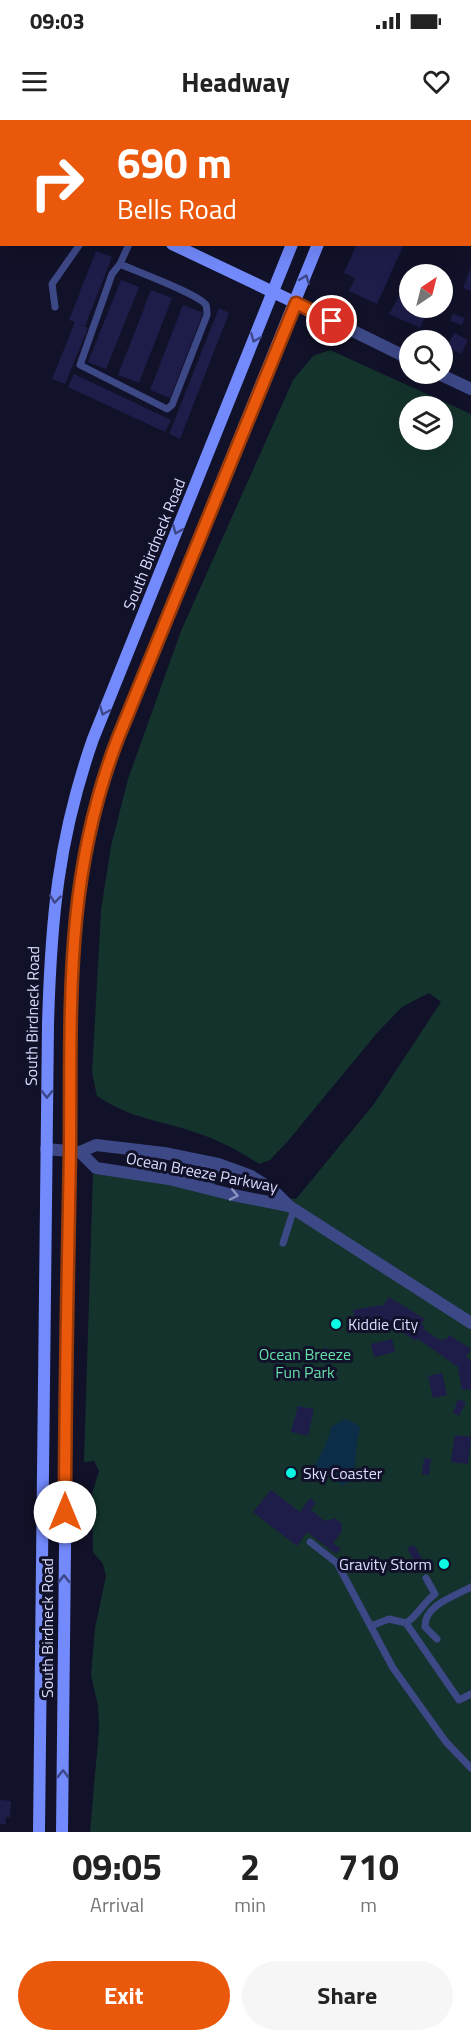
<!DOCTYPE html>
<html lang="en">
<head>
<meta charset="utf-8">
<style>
	:root { --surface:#fff; --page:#f6f6f6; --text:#222; --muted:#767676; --accent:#ea580c }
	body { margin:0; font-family:"Titillium Web",sans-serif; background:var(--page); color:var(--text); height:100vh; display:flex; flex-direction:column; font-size:22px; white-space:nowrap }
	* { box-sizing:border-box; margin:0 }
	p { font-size:20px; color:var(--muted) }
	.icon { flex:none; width:33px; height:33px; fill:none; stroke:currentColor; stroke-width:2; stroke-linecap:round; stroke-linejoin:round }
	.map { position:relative; height:1712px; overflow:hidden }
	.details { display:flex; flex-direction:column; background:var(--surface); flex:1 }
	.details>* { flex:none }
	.guide { position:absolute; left:0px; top:0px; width:471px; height:126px; box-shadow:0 6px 24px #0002; background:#ea580c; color:#fff; overflow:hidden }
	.needle { width:39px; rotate:35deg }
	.fabs { position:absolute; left:399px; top:144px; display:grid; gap:12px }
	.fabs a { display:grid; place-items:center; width:54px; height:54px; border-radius:50%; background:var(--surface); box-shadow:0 6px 24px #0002; font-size:30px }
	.pin { position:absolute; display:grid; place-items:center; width:51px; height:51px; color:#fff; margin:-26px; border:3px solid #fff; border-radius:50%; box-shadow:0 2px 6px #0007 }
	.me { position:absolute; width:66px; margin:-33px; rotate:0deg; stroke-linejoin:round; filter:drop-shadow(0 0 4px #0008) }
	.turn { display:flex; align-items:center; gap:21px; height:126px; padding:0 18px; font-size:27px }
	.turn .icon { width:78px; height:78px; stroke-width:2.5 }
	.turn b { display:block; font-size:42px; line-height:51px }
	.eta { display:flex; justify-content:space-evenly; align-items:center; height:102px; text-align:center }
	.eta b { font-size:36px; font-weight:700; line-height:42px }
	.cta { display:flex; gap:12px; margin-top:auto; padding:12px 18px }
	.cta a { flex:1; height:69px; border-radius:36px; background:var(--accent); color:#fff; font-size:24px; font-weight:700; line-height:69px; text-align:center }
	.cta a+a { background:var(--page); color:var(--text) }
	.status { display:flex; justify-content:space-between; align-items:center; height:42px; padding:0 30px; background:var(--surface); direction:ltr }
	.status svg { height:16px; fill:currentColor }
	header { display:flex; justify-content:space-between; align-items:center; height:78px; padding:0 18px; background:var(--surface); font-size:27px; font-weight:700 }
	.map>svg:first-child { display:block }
	.green { fill:#14332c; fill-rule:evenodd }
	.water { fill:#0c2d47 }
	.building { fill:#1e1d4a }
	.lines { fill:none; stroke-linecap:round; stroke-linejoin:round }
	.lane { stroke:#3d4887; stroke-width:7 }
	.street { stroke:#3d4887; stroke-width:12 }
	.secondary { stroke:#738afc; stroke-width:12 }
	.oneway { stroke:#3d4788 }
	.oneway2 { stroke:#8c92c2 }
	.route-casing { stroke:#983908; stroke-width:15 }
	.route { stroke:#ea580c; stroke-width:10 }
	.poi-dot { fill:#0bf9e4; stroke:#111129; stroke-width:2 }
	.labels { text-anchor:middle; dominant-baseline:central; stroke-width:6; stroke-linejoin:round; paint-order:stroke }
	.street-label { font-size:16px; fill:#daddfe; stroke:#111129 }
	.poi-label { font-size:16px; fill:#daddfe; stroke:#111129; text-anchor:start }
	.park-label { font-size:16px; fill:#66dea9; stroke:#111129 }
</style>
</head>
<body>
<div class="status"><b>09:03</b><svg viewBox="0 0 49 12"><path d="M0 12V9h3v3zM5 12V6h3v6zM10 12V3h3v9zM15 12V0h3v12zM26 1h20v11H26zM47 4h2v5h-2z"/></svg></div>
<header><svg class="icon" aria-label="menu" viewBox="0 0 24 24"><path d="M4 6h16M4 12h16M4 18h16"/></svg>Headway<svg class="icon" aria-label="heart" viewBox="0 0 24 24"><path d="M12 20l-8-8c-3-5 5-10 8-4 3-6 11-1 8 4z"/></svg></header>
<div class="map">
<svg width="471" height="1712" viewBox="0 0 471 1712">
	<rect width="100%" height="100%" fill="#111129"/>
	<path class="green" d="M 330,230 L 471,294 L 471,1712 L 90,1712 L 99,1609 L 98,1586 L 91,1555 L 95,1508 L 106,1456 L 103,1444 L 93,1432 L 92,1374 L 99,1351 L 94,1341 L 84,1342 L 93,1054 L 296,1079 L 374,984 L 441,882 L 429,873 L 402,887 L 377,913 L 288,1021 L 270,1040 L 259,1044 C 239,1031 219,1020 197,1013 C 160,1000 131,999 97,976 L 92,953 L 101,790 L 111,726 L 128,659 L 181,511 L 293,260 L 313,236 ZM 410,286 L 442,286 L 442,320 L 410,320 Z"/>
	<path class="water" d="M 345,1299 L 357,1304 L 360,1308 C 355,1326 357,1343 352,1361 L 342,1365 L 315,1346 C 321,1333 329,1321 331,1307 Z"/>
	<g class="building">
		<path d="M 357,124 L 404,124 L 377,184 L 349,171 L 355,158 L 344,153 Z"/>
		<path d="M 96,131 L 112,137 L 85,206 L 78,204 L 88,208 L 65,264 L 52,259 L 75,202 L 69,200 Z"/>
		<path d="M 471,147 L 471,171 L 463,168 Z"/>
		<path d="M 121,160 L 139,167 L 106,249 L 88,242 Z"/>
		<path d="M 151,170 L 172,178 L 139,263 L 118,255 Z"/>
		<path d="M 402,171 L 410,174 L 410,188 L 430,188 L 420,208 L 389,194 Z"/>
		<path d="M 183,185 L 203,193 L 170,278 L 150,270 Z"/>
		<path d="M 219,188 L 229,193 L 180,319 L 169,314 Z"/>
		<path d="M 453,194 L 465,198 L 462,205 L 450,201 Z"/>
		<path d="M 454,213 L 468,220 L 461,234 L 447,227 Z"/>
		<path d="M 74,254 L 171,300 L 165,312 L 68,267 Z"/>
		<path d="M 389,1177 L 425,1199 L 421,1204 L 425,1206 L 423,1209 L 441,1221 L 443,1218 L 446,1220 L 449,1215 L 471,1229 L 466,1237 L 471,1240 L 471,1269 L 462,1270 L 458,1247 L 418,1219 L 416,1221 L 393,1206 L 358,1213 L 353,1190 L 380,1185 L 383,1186 Z"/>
		<path d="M 392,1219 L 395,1232 L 374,1237 L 371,1224 Z"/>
		<path d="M 324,1227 L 339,1235 L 336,1240 L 321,1233 Z"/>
		<path d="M 442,1253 L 447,1275 L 433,1278 L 428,1256 Z"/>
		<path d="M 458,1279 L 466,1282 L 459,1296 L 453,1293 Z"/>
		<path d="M 298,1286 L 314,1289 L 308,1316 L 291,1312 Z"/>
		<path d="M 455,1315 L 471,1317 L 468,1344 L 451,1342 Z"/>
		<path d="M 424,1338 L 431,1339 L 429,1355 L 422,1354 Z"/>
		<path d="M 271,1370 L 300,1392 L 310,1378 L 316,1383 L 311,1390 L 325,1401 L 335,1398 L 342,1404 L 342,1411 L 333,1423 L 341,1429 L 336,1434 L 307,1412 L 297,1426 L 253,1392 Z"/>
		<path d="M 414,1425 L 422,1439 L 415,1443 L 407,1428 Z"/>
		<path d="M 0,1680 L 11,1681 L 10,1697 L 6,1697 L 6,1704 L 0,1704 Z"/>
	</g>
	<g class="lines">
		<g class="lane">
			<path d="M 189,0 L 191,2"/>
			<path d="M 296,0 L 300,2"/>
			<path d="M 126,2 L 127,0"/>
			<path d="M 316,2 L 317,0"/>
			<path d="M 470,50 L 471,46"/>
			<path d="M 120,144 C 135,151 199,174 206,185 C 207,188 207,192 207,195 L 172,285 L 167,289 L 80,245 L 112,154 L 120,144 L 129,124"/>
			<path d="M 55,187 L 52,164 L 80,124"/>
			<path d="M 209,1069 L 218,1044"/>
			<path d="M 283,1123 L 294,1089"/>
			<path d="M 310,1422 L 337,1443 L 393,1548 L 446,1622 L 471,1648"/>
			<path d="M 406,1503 L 459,1580 L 471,1574"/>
			<path d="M 371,1506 L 389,1499 L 406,1503 C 418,1495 424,1482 435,1474 L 426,1458"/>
			<path d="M 437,1519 L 425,1507 C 424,1485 455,1476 471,1467"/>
		</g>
		<g class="street">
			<path d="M 296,183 L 410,239"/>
			<path d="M 439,254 L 471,269"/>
			<path d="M 46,1029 L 80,1032 L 96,1025 L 164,1033 L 218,1044 L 251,1056 L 272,1069 L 289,1086 L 471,1203"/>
			<path d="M 80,1032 L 96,1048 L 169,1059 L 233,1075 L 289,1086"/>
		</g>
		<g class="secondary">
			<path d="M 343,2 L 344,0"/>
			<path d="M 369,2 L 369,0"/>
			<path d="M 0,44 L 2,45"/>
			<path d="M 172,124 L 296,183"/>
			<path d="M 39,1712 L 48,904 C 51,799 58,719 93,619 L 292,124"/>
			<path d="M 62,1712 L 71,861 C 75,779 85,715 110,637 L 318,124"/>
		</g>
	</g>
	<defs><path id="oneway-chevron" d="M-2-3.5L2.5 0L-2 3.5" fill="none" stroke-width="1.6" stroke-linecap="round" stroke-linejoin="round" transform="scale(1.5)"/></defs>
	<g class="oneway">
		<use href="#oneway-chevron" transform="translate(305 159) rotate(-69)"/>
		<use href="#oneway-chevron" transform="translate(255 218) rotate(112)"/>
		<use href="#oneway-chevron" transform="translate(177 410) rotate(112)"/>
		<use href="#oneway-chevron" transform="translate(104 591) rotate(112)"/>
		<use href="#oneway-chevron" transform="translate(55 779) rotate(96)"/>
		<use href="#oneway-chevron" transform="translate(47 974) rotate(91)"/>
		<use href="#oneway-chevron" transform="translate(64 1459) rotate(-90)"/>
		<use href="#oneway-chevron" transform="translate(63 1654) rotate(-89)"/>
	</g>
	<use class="oneway2" href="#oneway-chevron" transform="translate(234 1075) rotate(12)"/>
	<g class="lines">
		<defs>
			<path id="route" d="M 65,1392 C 65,1271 68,1150 70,1029 C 71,883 64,757 118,618 L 296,183 L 332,201"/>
		</defs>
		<use href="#route" class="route-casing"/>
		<use href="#route" class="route"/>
	</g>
	<g class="poi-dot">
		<circle cx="336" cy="1204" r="6"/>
		<circle cx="291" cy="1353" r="6"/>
		<circle cx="444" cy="1444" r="6"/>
	</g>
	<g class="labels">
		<g class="street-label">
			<text transform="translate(154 424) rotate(-68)">South Birdneck Road</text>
			<text transform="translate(32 896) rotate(-89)">South Birdneck Road</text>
			<text transform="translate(202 1052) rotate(11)">Ocean Breeze Parkway</text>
			<text transform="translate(47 1508) rotate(-90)">South Birdneck Road</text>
		</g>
		<g class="poi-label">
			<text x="348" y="1204">Kiddie City</text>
			<text x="303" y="1353">Sky Coaster</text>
			<text x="432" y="1444" text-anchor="end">Gravity Storm</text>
		</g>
		<g class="park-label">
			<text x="305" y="1234">Ocean Breeze<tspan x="305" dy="18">Fun Park</tspan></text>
		</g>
	</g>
</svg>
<div class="fabs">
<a><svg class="needle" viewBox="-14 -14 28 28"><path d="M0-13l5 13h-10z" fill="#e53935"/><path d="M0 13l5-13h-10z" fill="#767676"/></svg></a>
<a><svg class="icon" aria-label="search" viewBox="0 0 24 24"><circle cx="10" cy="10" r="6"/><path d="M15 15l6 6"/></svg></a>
<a><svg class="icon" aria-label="layers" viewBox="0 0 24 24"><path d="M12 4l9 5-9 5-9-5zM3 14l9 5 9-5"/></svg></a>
</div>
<div class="pin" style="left:332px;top:201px;background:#d93025"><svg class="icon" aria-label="arrive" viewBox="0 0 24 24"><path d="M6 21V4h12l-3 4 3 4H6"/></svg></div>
<svg class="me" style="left:65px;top:1392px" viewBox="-20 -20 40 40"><circle r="19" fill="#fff"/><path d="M0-13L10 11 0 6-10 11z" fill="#ea580c"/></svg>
<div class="guide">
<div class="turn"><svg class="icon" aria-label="right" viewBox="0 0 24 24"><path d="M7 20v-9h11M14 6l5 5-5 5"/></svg><div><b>690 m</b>Bells Road</div></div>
</div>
</div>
<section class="details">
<div class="eta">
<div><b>09:05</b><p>Arrival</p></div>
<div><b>2</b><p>min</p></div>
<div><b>710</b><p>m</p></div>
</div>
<div class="cta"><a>Exit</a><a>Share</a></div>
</section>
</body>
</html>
